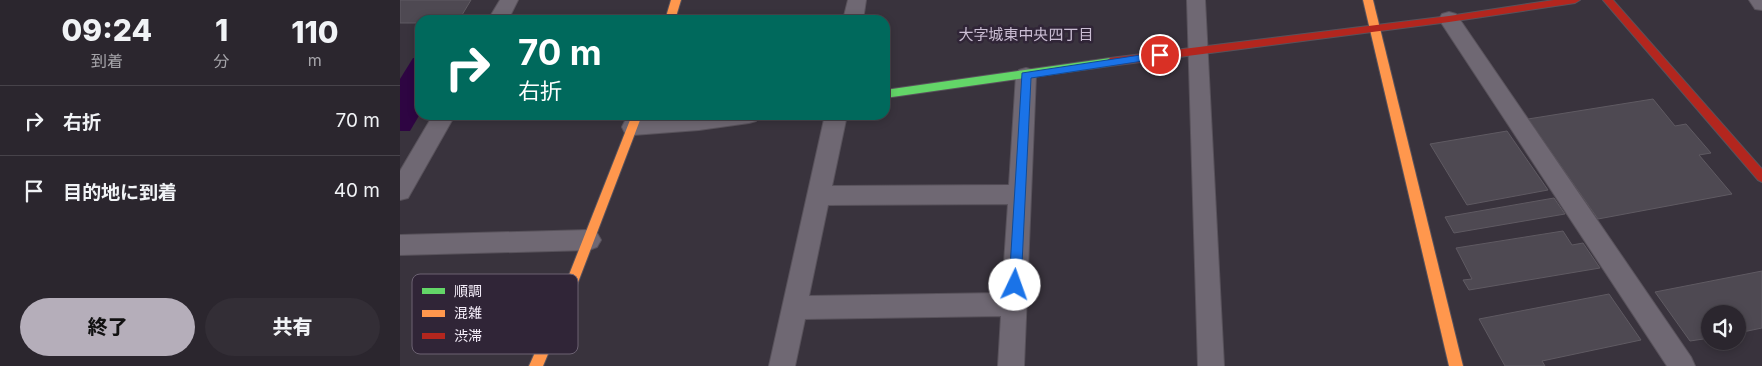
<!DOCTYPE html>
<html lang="ja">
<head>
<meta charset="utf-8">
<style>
	:root { --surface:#2b262e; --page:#332e36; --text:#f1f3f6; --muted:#a6a5aa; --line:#47434a; --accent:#b5aeba }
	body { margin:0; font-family:Inter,"Noto Sans JP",sans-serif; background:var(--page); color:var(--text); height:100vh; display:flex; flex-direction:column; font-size:19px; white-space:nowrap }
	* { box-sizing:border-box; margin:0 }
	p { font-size:16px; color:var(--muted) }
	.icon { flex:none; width:28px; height:28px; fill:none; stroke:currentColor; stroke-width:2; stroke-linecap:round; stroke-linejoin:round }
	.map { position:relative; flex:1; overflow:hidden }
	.details { display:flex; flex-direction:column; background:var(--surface); width:400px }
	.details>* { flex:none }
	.guide { position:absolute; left:15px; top:15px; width:475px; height:105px; border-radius:15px; box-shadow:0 2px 8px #0003,0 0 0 1px var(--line); background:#00695c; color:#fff; overflow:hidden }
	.tools { position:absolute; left:1301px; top:305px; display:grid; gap:10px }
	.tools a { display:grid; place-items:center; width:45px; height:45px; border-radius:50%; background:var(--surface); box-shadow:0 2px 8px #0003,0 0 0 1px var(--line); font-size:25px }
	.pin { position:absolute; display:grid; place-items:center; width:42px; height:42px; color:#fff; margin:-21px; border:2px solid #fff; border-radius:50%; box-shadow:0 1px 5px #0007 }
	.me { position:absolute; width:55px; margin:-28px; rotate:3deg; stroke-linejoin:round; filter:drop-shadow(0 0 4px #0008) }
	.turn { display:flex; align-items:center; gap:18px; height:105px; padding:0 20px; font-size:22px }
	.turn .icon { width:65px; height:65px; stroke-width:2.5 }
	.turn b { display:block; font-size:35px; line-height:42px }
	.eta { display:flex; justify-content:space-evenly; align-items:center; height:85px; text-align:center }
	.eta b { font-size:30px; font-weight:800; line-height:35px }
	.button { display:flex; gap:10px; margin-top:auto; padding:10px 20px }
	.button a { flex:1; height:58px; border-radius:30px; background:var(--accent); color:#111; font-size:20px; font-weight:800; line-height:58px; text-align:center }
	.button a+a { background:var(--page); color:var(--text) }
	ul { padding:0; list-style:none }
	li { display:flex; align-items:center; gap:15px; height:70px; padding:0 20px; border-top:1px solid var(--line) }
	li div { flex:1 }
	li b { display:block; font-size:19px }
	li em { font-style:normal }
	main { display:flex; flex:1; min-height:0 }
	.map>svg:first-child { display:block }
	.water { fill:#2e0542 }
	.building { fill:#4e4952; stroke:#5f5a62 }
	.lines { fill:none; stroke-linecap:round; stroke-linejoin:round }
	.street-casing { stroke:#58525b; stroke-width:2 }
	.fast-casing { stroke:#58525b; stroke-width:2 }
	.slow-casing { stroke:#58525b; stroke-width:2 }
	.jam-casing { stroke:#58525b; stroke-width:2 }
	.street { fill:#6f6873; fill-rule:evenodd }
	.fast { fill:#63d668; fill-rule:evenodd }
	.slow { fill:#ff974d; fill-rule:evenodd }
	.jam { fill:#b3261e; fill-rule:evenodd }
	.route { fill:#1a73e8; stroke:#114b97 }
	.labels { text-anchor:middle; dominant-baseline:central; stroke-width:5; stroke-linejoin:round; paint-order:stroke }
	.neighbourhood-label { font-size:15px; fill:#cbbed4; stroke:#302537 }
	.key { fill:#302537; stroke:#6c6272; stroke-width:1 }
	.key-label { font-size:14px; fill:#f8f1fd }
</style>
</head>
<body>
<main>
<section class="details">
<div class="eta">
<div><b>09:24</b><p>到着</p></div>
<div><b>1</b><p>分</p></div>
<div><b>110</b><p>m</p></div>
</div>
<ul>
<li><svg class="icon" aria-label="right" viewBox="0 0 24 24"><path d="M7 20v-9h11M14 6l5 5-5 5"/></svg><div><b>右折</b></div><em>70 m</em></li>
<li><svg class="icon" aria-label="arrive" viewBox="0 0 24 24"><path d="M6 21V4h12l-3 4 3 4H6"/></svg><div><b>目的地に到着</b></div><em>40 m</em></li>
</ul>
<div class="button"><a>終了</a><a>共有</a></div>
</section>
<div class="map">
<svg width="1362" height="366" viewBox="0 0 1362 366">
	<rect width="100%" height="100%" fill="#39333d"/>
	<path class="water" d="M 13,58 L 20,58 L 20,114 L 10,131 L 0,131 L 0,79 Z"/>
	<g class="building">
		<path d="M 0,0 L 71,0 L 59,20 L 20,20 L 20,23 L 0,23 Z"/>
		<path d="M 1253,99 L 1275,126 L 1286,124 L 1311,153 L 1299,155 L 1332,194 L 1198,219 L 1128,119 Z"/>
		<path d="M 1107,131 L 1148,190 L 1067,205 L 1030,144 Z"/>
		<path d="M 1154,198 L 1165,214 L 1054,233 L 1045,217 Z"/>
		<path d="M 1163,231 L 1172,245 L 1183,243 L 1200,268 L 1069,290 L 1063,280 L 1072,279 L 1056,248 Z"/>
		<path d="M 1362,271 L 1362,328 L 1338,333 L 1338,314 L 1310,314 L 1310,338 L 1290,341 L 1255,292 Z"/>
		<path d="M 1209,294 L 1241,340 L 1142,361 L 1145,366 L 1105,366 L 1079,319 Z"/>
	</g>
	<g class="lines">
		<defs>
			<g id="street">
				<path d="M 100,0 L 118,0 L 108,20 L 88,20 Z"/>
				<path d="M 448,0 L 466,0 L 463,20 L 443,20 Z"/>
				<path d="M 787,0 L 805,0 L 824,366 L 798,366 Z"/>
				<path d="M 1349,0 L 1362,0 L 1362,10 L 1355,9 Z"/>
				<path d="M 1049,12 L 1056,14 L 1291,357 L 1295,366 L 1267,366 L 1042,24 L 1039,19 L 1042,14 Z"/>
				<path d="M 626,68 L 633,70 L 636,75 L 624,366 L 598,366 L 601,316 L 405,319 L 395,366 L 369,366 L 425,115 L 447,115 L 432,186 L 609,185 L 616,75 L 619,70 ZM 608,204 L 602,293 L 409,296 L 428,205 Z"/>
				<path d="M 33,115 L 55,115 L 8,198 L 0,200 L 0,171 Z"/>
				<path d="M 283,115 L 360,115 L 356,121 L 349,123 L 299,130 L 233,135 L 225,133 L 222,127 L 225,121 L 233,119 Z"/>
				<path d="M 189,230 L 197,233 L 201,240 L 197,247 L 189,250 L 0,255 L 0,235 Z"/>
			</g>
			<path id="fast" d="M 710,58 L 715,62 L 710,66 L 485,98 L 485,90 Z"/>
			<g id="slow">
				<path d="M 271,0 L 281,0 L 275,20 L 265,20 Z"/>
				<path d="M 963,0 L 973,0 L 1063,366 L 1049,366 Z"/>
				<path d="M 232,115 L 242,115 L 177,285 L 143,366 L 129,366 L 165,285 Z"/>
			</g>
			<g id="jam">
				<path d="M 1154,0 L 1180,0 L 1175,3 L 1049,22 L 710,66 L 705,62 L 710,58 L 1049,16 Z"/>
				<path d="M 1203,0 L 1213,0 L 1362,169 L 1362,182 L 1358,180 Z"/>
			</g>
		</defs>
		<use href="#street" class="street-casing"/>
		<use href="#fast" class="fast-casing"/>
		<use href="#slow" class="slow-casing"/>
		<use href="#jam" class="jam-casing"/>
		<use href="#street" class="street"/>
		<use href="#fast" class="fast"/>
		<use href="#slow" class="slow"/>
		<use href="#jam" class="jam"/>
	</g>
	<path class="route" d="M 760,52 L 763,53 L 763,58 L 631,78 L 621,285 L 619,289 L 615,291 L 610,289 L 609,285 L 622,73 Z"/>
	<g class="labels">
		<g class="neighbourhood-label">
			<text x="626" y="34">大字城東中央四丁目</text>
		</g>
	</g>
	<rect x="12" y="274" width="166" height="80" rx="8" class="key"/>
	<rect x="22" y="288" width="23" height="6" fill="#63d668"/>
	<rect x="22" y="310" width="23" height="7" fill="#ff974d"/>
	<rect x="22" y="333" width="23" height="6" fill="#b3261e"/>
	<g class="key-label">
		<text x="54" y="296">順調</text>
		<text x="54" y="318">混雑</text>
		<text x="54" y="341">渋滞</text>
	</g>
</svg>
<div class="tools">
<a><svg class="icon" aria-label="sound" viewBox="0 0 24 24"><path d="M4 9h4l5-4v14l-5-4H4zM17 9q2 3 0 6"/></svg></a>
</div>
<div class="pin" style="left:760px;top:55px;background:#d93025"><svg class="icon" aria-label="arrive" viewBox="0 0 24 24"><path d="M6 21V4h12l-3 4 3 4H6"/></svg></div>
<svg class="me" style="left:615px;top:285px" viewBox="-20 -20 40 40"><circle r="19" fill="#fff"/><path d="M0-13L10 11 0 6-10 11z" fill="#1a73e8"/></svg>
<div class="guide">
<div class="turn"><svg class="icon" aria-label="right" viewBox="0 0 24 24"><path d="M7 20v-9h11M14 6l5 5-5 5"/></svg><div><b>70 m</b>右折</div></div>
</div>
</div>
</main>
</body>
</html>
